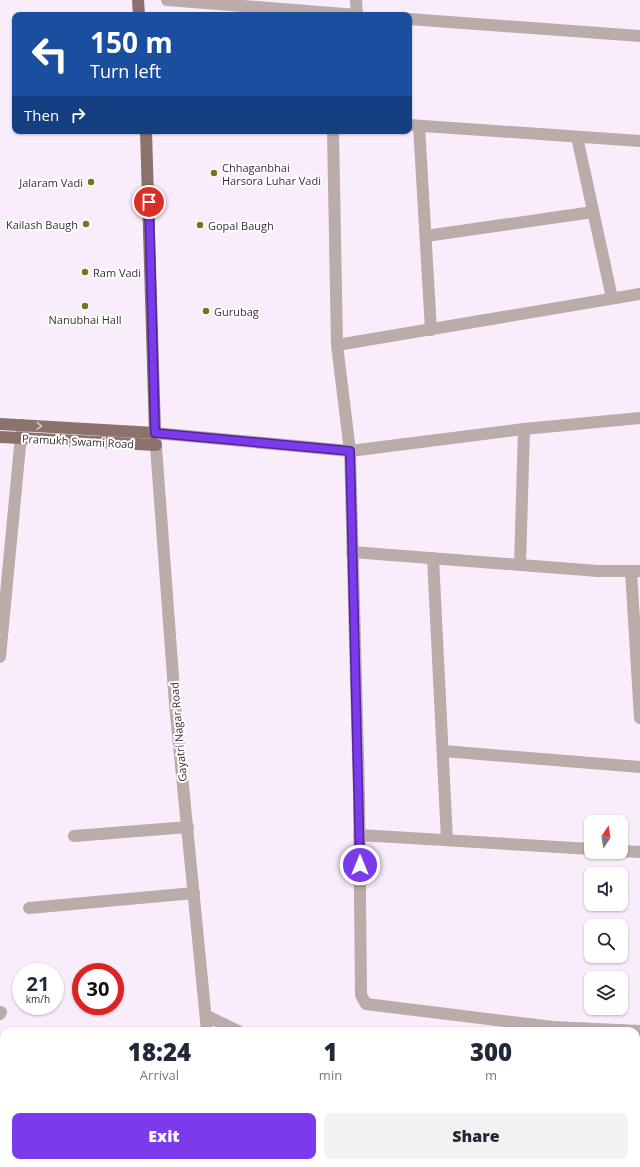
<!DOCTYPE html>
<html lang="en">
<head>
<meta charset="utf-8">
<style>
	:root { --surface:#fff; --page:#f2f2f3; --text:#1f2937; --muted:#747a83; --accent:#7c3aed }
	body { margin:0; font-family:"Open Sans",sans-serif; background:var(--page); color:var(--text); height:100vh; display:flex; flex-direction:column; font-size:15px; white-space:nowrap }
	* { box-sizing:border-box; margin:0 }
	p { font-size:13px; color:var(--muted) }
	.icon { flex:none; width:22px; height:22px; fill:none; stroke:currentColor; stroke-width:2; stroke-linecap:round; stroke-linejoin:round }
	.map { position:relative; flex:1; overflow:hidden }
	.side { position:absolute; left:0px; top:1027px; width:640px; height:140px; display:flex; flex-direction:column; background:var(--surface); border-radius:12px 12px 0 0; box-shadow:0 1px 3px #0004 }
	.side>* { flex:none }
	.banner { position:absolute; left:12px; top:12px; width:400px; height:122px; border-radius:8px; box-shadow:0 1px 3px #0004; background:#1a4fa0; color:#fff; overflow:hidden }
	.needle { width:26px; rotate:13deg }
	.tools { position:absolute; left:584px; top:815px; display:grid; gap:8px }
	.tools a { display:grid; place-items:center; width:44px; height:44px; border-radius:8px; background:var(--surface); box-shadow:0 1px 3px #0004; font-size:20px }
	.speed { position:absolute; left:12px; top:963px; display:flex; gap:8px; font-size:20px; font-weight:700; text-align:center }
	.speed>* { display:grid; place-content:center; width:52px; height:52px; border-radius:50%; background:var(--surface); box-shadow:0 1px 3px #0004; line-height:1 }
	.speed small { font-size:10px; font-weight:400 }
	.speed .limit { border:6px solid #d22; background:#fff; color:#111 }
	.pin { position:absolute; display:grid; place-items:center; width:34px; height:34px; color:#fff; margin:-17px; border:2px solid #fff; border-radius:50%; box-shadow:0 1px 4px #0007 }
	.me { position:absolute; width:44px; margin:-22px; rotate:0deg; stroke-linejoin:round; filter:drop-shadow(0 0 3px #0008) }
	.turn { display:flex; align-items:center; gap:14px; height:84px; padding:0 12px; font-size:18px }
	.turn .icon { width:52px; height:52px; stroke-width:2.5 }
	.turn b { display:block; font-size:28px; line-height:34px }
	.then { display:flex; align-items:center; height:38px; padding:0 12px; background:#0003; gap:8px; font-size:15px }
	.eta { display:flex; justify-content:space-evenly; align-items:center; height:68px; text-align:center }
	.eta b { font-size:24px; font-weight:800; line-height:28px }
	.button { display:flex; gap:8px; margin-top:auto; padding:8px 12px }
	.button a { flex:1; height:46px; border-radius:8px; background:var(--accent); color:#fff; font-size:16px; font-weight:800; line-height:46px; text-align:center }
	.button a+a { background:var(--page); color:var(--text) }
	.map>svg:first-child { display:block }
	.lines { fill:none; stroke-linecap:round; stroke-linejoin:round }
	.minor { stroke:#bbaba9; stroke-width:12 }
	.major { stroke:#8c716d; stroke-width:12 }
	.oneway { stroke:#d1c6c5 }
	.route-casing { stroke:#51269a; stroke-width:10 }
	.route { stroke:#7c3aed; stroke-width:7 }
	.poi-dot { fill:#74761d; stroke:#fff; stroke-width:1.5 }
	.labels { text-anchor:middle; dominant-baseline:central; stroke-width:4; stroke-linejoin:round; paint-order:stroke }
	.poi-label { font-size:11px; fill:#372f39; stroke:#fff; text-anchor:start }
	.street-label { font-size:11px; fill:#372f39; stroke:#fff }
</style>
</head>
<body>
<div class="map">
<svg width="640" height="1167" viewBox="0 0 640 1167">
	<rect width="100%" height="100%" fill="#f9edfc"/>
	<g class="lines">
		<g class="minor">
			<path d="M 167,0 L 357,15"/>
			<path d="M 356,0 L 357,15"/>
			<path d="M 409,19 L 640,36"/>
			<path d="M 409,125 L 640,141"/>
			<path d="M 419,126 L 431,330"/>
			<path d="M 333,131 L 337,345 L 350,451 L 359,794 L 361,995 L 366,1004 L 374,1005 L 553,1027 L 640,1031"/>
			<path d="M 577,137 L 612,298"/>
			<path d="M 426,236 L 593,212"/>
			<path d="M 337,345 L 640,294"/>
			<path d="M 352,552 L 598,571 L 640,571"/>
			<path d="M 433,558 L 447,840"/>
			<path d="M 520,565 L 524,429"/>
			<path d="M 631,571 L 640,718"/>
			<path d="M 0,657 L 22,425"/>
			<path d="M 443,751 L 640,767"/>
			<path d="M 359,835 L 591,849"/>
			<path d="M 74,836 L 188,827"/>
			<path d="M 621,851 L 640,852"/>
			<path d="M 29,908 L 194,893"/>
			<path d="M 0,1014 L 1,1012"/>
			<path d="M 207,1016 L 238,1031"/>
			<path d="M 207,1031 L 175,704 L 155,433 L 350,451 L 524,429 L 640,418"/>
			<path d="M 272,1163 L 280,1167"/>
			<path d="M 214,1167 L 215,1163"/>
		</g>
		<g class="major">
			<path d="M 138,0 L 139,15"/>
			<path d="M 0,424 L 155,433 L 146,131"/>
			<path d="M 0,437 L 156,445"/>
		</g>
	</g>
	<defs><path id="oneway-chevron" d="M-2-3.5L2.5 0L-2 3.5" fill="none" stroke-width="1.6" stroke-linecap="round" stroke-linejoin="round"/></defs>
	<use class="oneway" href="#oneway-chevron" transform="translate(39 426) rotate(3)"/>
	<g class="lines">
		<defs>
			<path id="route" d="M 149,202 L 155,433 L 350,451 L 360,865"/>
		</defs>
		<use href="#route" class="route-casing"/>
		<use href="#route" class="route"/>
	</g>
	<g class="poi-dot">
		<circle cx="214" cy="173" r="4"/>
		<circle cx="91" cy="182" r="4"/>
		<circle cx="86" cy="224" r="4"/>
		<circle cx="200" cy="225" r="4"/>
		<circle cx="85" cy="272" r="4"/>
		<circle cx="85" cy="306" r="4"/>
		<circle cx="206" cy="311" r="4"/>
	</g>
	<g class="labels">
		<g class="poi-label">
			<text x="222" y="167">Chhaganbhai<tspan x="222" dy="13">Harsora Luhar Vadi</tspan></text>
			<text x="83" y="182" text-anchor="end">Jalaram Vadi</text>
			<text x="78" y="224" text-anchor="end">Kailash Baugh</text>
			<text x="208" y="225">Gopal Baugh</text>
			<text x="93" y="272">Ram Vadi</text>
			<text x="214" y="311">Gurubag</text>
			<text x="85" y="319" text-anchor="middle">Nanubhai Hall</text>
		</g>
		<g class="street-label">
			<text transform="translate(78 441) rotate(3)">Pramukh Swami Road</text>
			<text transform="translate(178 732) rotate(-95)">Gayatri Nagar Road</text>
		</g>
	</g>
</svg>
<div class="tools">
<a><svg class="needle" viewBox="-14 -14 28 28"><path d="M0-13l5 13h-10z" fill="#e53935"/><path d="M0 13l5-13h-10z" fill="#747a83"/></svg></a>
<a><svg class="icon" aria-label="sound" viewBox="0 0 24 24"><path d="M4 9h4l5-4v14l-5-4H4zM17 9q2 3 0 6"/></svg></a>
<a><svg class="icon" aria-label="search" viewBox="0 0 24 24"><circle cx="10" cy="10" r="6"/><path d="M15 15l6 6"/></svg></a>
<a><svg class="icon" aria-label="layers" viewBox="0 0 24 24"><path d="M12 4l9 5-9 5-9-5zM3 14l9 5 9-5"/></svg></a>
</div>
<div class="speed"><div>21<small>km/h</small></div><div class="limit">30</div></div>
<div class="pin" style="left:149px;top:202px;background:#d93025"><svg class="icon" aria-label="arrive" viewBox="0 0 24 24"><path d="M6 21V4h12l-3 4 3 4H6"/></svg></div>
<svg class="me" style="left:360px;top:865px" viewBox="-20 -20 40 40"><circle r="17" fill="#7c3aed" stroke="#fff" stroke-width="3"/><path d="M0-11L8 9 0 5-8 9z" fill="#fff"/></svg>
<div class="banner">
<div class="turn"><svg class="icon" aria-label="left" viewBox="0 0 24 24"><path d="M17 20v-9H6M10 6l-5 5 5 5"/></svg><div><b>150 m</b>Turn left</div></div>
<div class="then">Then<svg class="icon" aria-label="right" viewBox="0 0 24 24"><path d="M7 20v-9h11M14 6l5 5-5 5"/></svg></div>
</div>
<section class="side">
<div class="eta">
<div><b>18:24</b><p>Arrival</p></div>
<div><b>1</b><p>min</p></div>
<div><b>300</b><p>m</p></div>
</div>
<div class="button"><a>Exit</a><a>Share</a></div>
</section>
</div>
</body>
</html>
